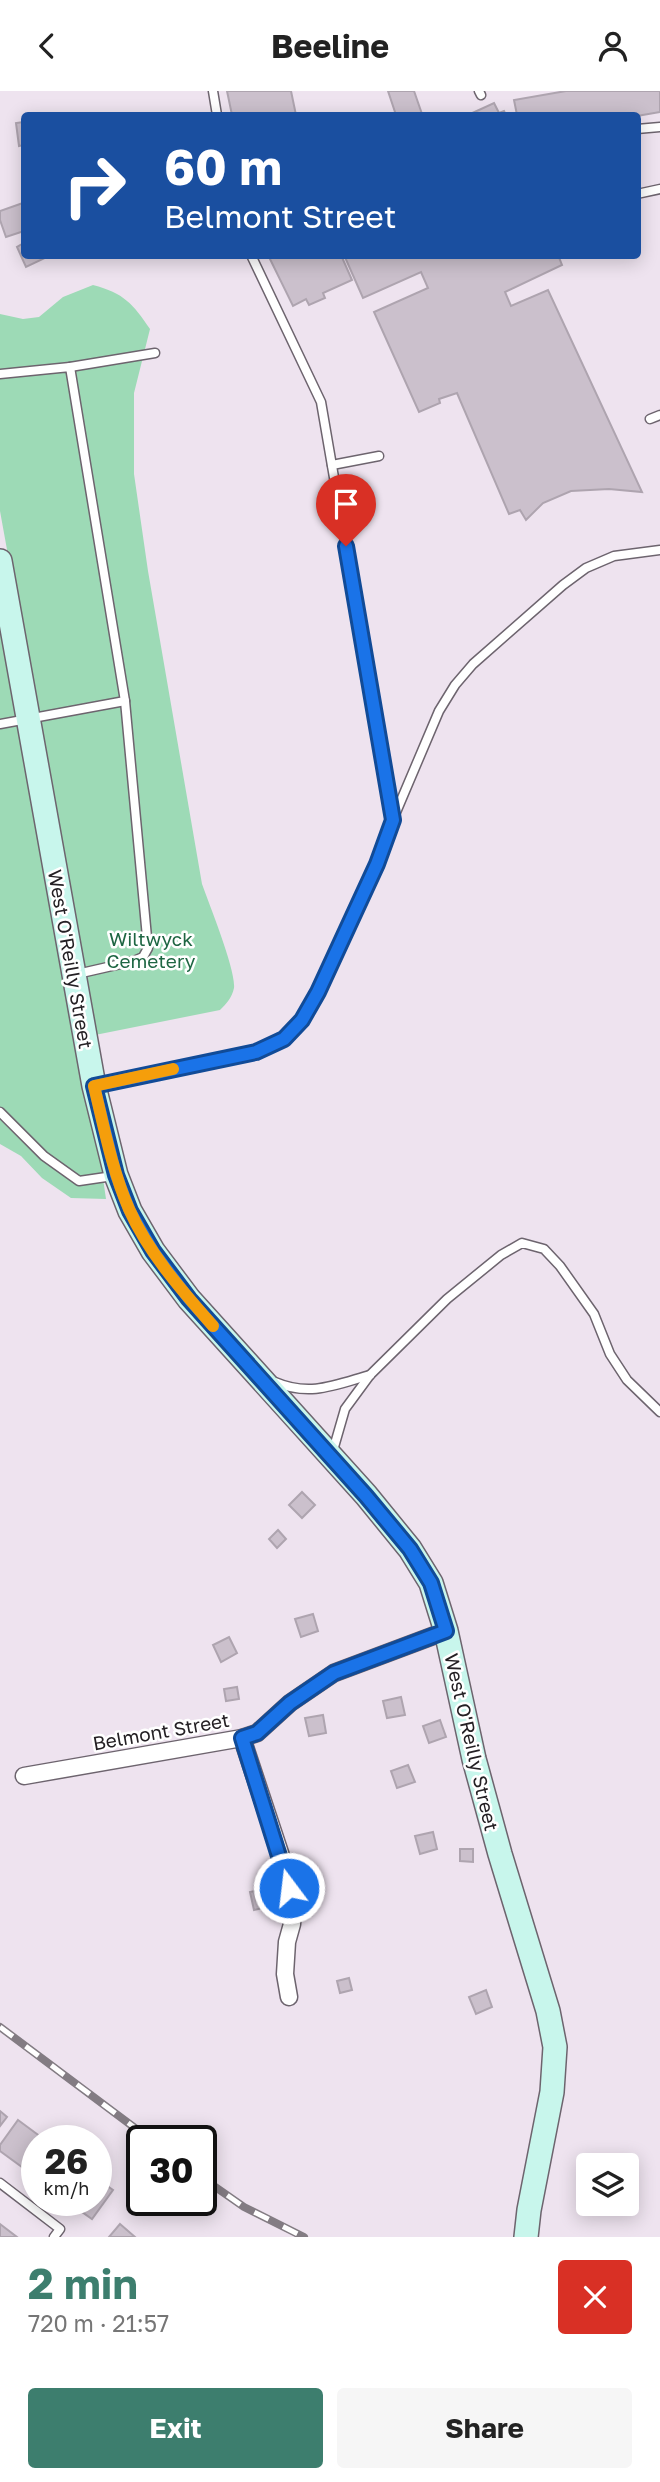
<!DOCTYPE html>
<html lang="en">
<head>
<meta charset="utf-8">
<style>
	:root { --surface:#fff; --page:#f6f6f6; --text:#222; --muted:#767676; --accent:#3d7e6e }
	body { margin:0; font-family:"Golos Text",sans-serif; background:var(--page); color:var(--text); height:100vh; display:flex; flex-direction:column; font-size:26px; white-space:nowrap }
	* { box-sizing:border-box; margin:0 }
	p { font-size:23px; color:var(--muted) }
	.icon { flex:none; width:38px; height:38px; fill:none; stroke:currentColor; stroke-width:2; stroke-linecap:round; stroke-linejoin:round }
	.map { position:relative; height:2146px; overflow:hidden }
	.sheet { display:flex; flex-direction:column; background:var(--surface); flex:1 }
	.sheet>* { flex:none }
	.banner { position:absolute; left:21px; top:21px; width:620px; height:147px; border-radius:7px; box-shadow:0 4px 18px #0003; background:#1a4fa0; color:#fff; overflow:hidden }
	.tools { position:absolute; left:576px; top:2062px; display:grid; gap:14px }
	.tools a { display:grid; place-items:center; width:63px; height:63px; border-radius:7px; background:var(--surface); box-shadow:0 4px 18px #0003; font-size:35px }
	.speed { position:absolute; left:21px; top:2034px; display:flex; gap:14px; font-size:35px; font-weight:700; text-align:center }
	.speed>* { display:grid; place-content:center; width:91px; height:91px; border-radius:50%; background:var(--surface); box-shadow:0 4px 18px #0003; line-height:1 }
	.speed small { font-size:18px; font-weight:400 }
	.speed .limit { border:4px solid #111; border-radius:10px; background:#fff; color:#111 }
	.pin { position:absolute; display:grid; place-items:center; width:60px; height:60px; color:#fff; margin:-72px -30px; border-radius:50% 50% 50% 0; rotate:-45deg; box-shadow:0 0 7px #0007 }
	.pin .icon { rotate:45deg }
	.me { position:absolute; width:77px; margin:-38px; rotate:345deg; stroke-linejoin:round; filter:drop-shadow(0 0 5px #0008) }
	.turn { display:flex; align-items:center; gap:24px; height:147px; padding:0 28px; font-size:32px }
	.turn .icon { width:91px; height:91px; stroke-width:2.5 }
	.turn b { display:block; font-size:49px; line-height:60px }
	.round { display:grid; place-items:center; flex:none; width:74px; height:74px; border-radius:7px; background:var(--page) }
	.summary { display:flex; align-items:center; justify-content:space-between; height:119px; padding:0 28px }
	h1 { font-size:42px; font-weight:700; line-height:52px; color:var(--accent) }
	.action { display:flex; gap:14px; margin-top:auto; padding:14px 28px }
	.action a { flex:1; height:80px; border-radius:7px; background:var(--accent); color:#fff; font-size:28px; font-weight:700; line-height:80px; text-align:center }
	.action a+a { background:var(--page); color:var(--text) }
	header { display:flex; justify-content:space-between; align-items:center; height:91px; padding:0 28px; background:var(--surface); font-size:32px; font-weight:700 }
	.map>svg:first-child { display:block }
	.green { fill:#9ddab6 }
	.building { fill:#cbc0cc; stroke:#aea4af; stroke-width:2 }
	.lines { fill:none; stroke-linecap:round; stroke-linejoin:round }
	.lane-casing { stroke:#6d646e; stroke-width:11 }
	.street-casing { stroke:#6d646e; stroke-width:19 }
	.secondary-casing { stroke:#6d646e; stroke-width:26 }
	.lane { stroke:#fff; stroke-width:8 }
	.street { stroke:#fff; stroke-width:16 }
	.secondary { stroke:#c8f6ec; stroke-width:23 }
	.rail-casing { stroke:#837c83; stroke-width:8 }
	.rail { stroke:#fff; stroke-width:5; stroke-dasharray:16; stroke-linecap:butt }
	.route-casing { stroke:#114b97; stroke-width:18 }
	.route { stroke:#1a73e8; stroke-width:12 }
	.slow { stroke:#f59e0b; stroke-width:12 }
	.labels { text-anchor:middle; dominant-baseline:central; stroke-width:5; stroke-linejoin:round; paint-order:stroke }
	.park-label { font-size:19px; fill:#1e6643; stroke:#fff }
	.street-label { font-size:19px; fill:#242024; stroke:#fff }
</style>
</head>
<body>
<header><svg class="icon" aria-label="back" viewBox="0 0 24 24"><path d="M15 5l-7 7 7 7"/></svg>Beeline<svg class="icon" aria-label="person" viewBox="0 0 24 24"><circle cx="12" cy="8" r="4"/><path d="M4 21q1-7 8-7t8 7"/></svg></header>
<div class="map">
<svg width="660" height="2146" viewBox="0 0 660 2146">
	<rect width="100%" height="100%" fill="#eee3ef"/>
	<g class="green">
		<path d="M 93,194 C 124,202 133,213 150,238 L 134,302 L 134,383 L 148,480 L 202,793 C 209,813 236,879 234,897 C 232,907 226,913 220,919 L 95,944 L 0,420 L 0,223 L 23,228 L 39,226 L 63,206 Z"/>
		<path d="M 0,538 L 100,1067 L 106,1108 L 71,1107 L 42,1087 L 21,1065 L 0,1053 Z"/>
	</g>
	<g class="building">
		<path d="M 227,0 L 291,0 L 296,24 L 232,24 Z"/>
		<path d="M 388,0 L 414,0 L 422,23 L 396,24 Z"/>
		<path d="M 566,0 L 660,0 L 660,21 L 637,25 L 517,24 L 514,9 Z"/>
		<path d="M 494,12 L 499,22 L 504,20 L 506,24 L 468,24 Z"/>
		<path d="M 24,31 L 24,54 L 19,55 L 16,32 Z"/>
		<path d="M 23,112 L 24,140 L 6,146 L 0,129 L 0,120 Z"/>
		<path d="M 24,152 L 24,164 L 47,166 L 26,176 L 17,156 Z"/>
		<path d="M 268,164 L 341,164 L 352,189 L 323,202 L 325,207 L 309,214 L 306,208 L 293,215 Z"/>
		<path d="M 344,164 L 558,164 L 562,174 L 505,201 L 511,215 L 548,199 L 642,401 L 609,398 L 571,400 L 543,412 L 526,429 L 520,419 L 509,423 L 457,302 L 439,308 L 440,312 L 419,321 L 374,221 L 428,197 L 421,181 L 363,207 Z"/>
		<path d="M 302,1401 L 315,1414 L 302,1427 L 289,1414 Z"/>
		<path d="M 278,1439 L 286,1448 L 277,1457 L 269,1448 Z"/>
		<path d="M 313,1523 L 318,1540 L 301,1546 L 295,1528 Z"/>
		<path d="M 229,1546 L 237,1562 L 221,1571 L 213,1554 Z"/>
		<path d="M 237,1596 L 239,1608 L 226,1610 L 224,1598 Z"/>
		<path d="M 401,1606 L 405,1624 L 387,1627 L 383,1610 Z"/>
		<path d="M 323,1624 L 326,1642 L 309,1645 L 305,1627 Z"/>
		<path d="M 440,1629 L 446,1646 L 429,1652 L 423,1635 Z"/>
		<path d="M 408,1674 L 415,1691 L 397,1697 L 391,1680 Z"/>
		<path d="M 433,1741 L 437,1758 L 420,1763 L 415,1745 Z"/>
		<path d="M 460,1758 L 473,1758 L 473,1771 L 460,1770 Z"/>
		<path d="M 268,1797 L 272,1815 L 254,1819 L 250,1801 Z"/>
		<path d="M 349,1887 L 352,1899 L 340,1902 L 337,1890 Z"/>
		<path d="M 486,1899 L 492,1916 L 476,1923 L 469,1906 Z"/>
		<path d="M 0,2020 L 7,2026 L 0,2035 Z"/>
		<path d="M 18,2029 L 45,2049 L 37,2049 L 37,2087 L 0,2060 L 0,2054 Z"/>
		<path d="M 96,2087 L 113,2099 L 92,2128 L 65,2109 L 96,2109 Z"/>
		<path d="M 0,2133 L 17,2146 L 0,2146 Z"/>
		<path d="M 120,2133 L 135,2146 L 109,2146 Z"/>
	</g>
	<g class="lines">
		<defs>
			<g id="lane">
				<path d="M 213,0 L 217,24"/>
				<path d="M 479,0 L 481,4"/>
				<path d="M 637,38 L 660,36"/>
				<path d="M 637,103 L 660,98"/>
				<path d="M 70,276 L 155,262"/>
				<path d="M 0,283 L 70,276 L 125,610 L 148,857 L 143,866 L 134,870 L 77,883"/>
				<path d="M 650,328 L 660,324"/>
				<path d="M 332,374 L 379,365"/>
				<path d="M 0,633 L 125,610"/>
				<path d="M 394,726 L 439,620 L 455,594 L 473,573 L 563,494 L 586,477 L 614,465 L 660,459"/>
				<path d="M 97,994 L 256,961 L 284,948 L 302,929 L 318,901 L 377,773 L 393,729 L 321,311 L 251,164"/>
				<path d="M 0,1021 L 44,1065 L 79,1090 L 113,1085"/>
				<path d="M 275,1291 C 310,1306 335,1294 370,1284"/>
				<path d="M 332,1363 L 345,1318 L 370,1284 L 447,1208 L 501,1164 L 522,1152 L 544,1158 L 560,1175 L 594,1223 L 610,1263 L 627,1289 L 660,1321"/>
				<path d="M 0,2092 L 60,2138 L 54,2146"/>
			</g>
			<g id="street">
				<path d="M 242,1647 L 286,1780 L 293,1814 L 292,1833 L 287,1851 L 285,1883 L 289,1906"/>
				<path d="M 24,1685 L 242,1647 L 257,1642 L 290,1612 L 334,1582 L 446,1540"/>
			</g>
			<path id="secondary" d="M 0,470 L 94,995 L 116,1084 L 130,1120 L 153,1160 L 189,1208 L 366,1404 L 410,1458 L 431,1492 L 446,1540 L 474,1668 L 500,1763 L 548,1920 L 555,1956 L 552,2001 L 529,2119 L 526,2146"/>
		</defs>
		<use href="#lane" class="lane-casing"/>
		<use href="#street" class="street-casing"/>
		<use href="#secondary" class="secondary-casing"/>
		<use href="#lane" class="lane"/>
		<use href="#street" class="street"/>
		<use href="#secondary" class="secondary"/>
		<defs>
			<g id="rail">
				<path d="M 0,1936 L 151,2049"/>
				<path d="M 201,2086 L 244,2116 L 304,2146"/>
			</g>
		</defs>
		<use href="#rail" class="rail-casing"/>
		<use href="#rail" class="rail"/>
	</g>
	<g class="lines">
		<defs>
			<path id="route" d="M 289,1797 L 242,1647 L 257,1642 L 290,1612 L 334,1582 L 446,1540 L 431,1492 L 410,1458 L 366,1405 L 189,1208 L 153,1160 L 130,1120 L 116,1084 L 94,995 L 256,961 L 284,948 L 302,929 L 318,901 L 377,773 L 393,729 L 346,455"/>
		</defs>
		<use href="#route" class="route-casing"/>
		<use href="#route" class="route"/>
		<path class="slow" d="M 173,978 L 94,995 C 104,1036 112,1079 129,1118 C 148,1161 182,1200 213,1235"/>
	</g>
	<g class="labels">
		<g class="park-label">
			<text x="151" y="847">Wiltwyck<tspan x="151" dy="22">Cemetery</tspan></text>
		</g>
		<g class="street-label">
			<text transform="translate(71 868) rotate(80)">West O'Reilly Street</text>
			<text transform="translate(161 1640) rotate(-10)">Belmont Street</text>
			<text transform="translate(472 1651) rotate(77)">West O'Reilly Street</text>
		</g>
	</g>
</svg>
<div class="tools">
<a><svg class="icon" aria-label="layers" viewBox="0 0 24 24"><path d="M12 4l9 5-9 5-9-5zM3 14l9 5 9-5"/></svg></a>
</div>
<div class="speed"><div>26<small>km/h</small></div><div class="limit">30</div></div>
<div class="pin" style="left:346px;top:455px;background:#d93025"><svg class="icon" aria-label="arrive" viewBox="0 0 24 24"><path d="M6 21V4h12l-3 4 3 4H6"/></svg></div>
<svg class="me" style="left:289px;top:1797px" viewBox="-20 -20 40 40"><circle r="17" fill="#1a73e8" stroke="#fff" stroke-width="3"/><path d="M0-11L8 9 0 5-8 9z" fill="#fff"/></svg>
<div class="banner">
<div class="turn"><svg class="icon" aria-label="right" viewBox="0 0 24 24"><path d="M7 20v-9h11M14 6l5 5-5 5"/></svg><div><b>60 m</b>Belmont Street</div></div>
</div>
</div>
<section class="sheet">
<div class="summary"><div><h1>2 min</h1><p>720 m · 21:57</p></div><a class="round" style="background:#d93025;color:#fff"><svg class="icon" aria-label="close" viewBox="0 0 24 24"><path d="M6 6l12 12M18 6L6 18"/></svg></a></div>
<div class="action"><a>Exit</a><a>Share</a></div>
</section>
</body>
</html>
